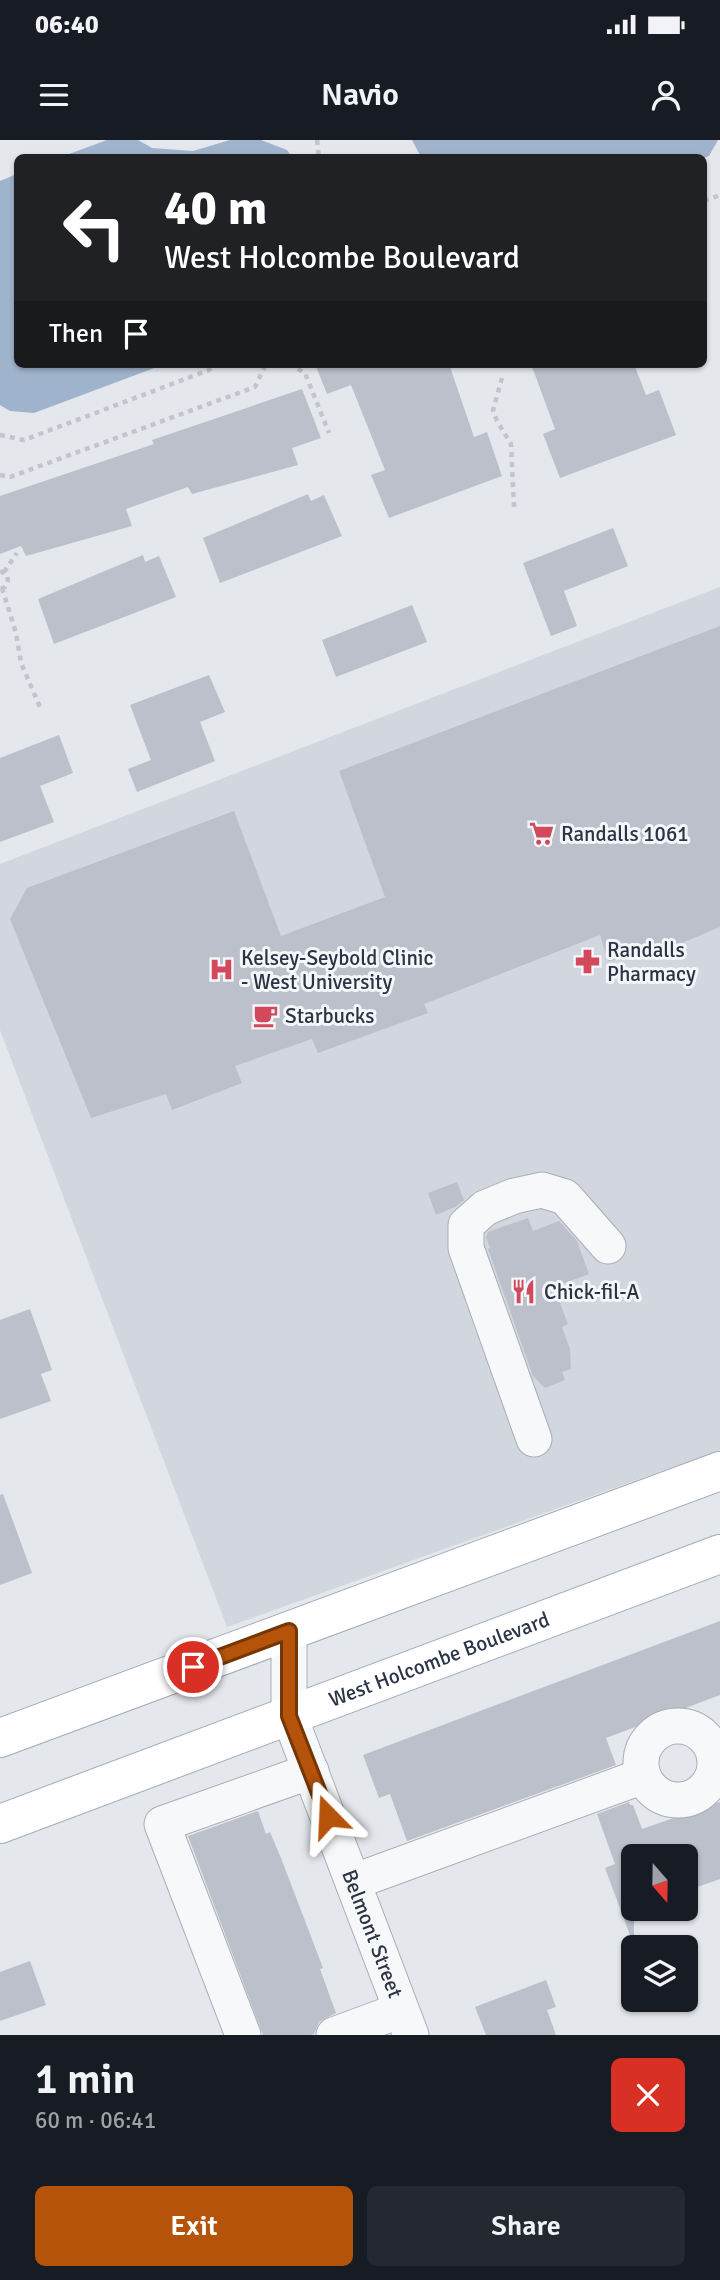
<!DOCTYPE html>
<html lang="en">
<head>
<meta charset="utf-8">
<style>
	:root { --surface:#171b24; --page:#242831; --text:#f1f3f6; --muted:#9ea1a6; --accent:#b45309 }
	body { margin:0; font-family:Signika,sans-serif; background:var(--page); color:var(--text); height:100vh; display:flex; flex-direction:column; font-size:26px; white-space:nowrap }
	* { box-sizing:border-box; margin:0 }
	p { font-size:23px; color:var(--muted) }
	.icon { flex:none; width:38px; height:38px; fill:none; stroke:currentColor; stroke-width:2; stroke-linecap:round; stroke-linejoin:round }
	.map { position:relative; height:1895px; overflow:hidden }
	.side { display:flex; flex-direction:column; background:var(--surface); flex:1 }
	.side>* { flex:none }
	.banner { position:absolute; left:14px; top:14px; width:693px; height:214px; border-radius:10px; box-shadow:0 2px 5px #0004; background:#202124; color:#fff; overflow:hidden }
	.needle { width:46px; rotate:160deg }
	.buttons { position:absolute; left:621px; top:1704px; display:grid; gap:14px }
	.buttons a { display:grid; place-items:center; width:77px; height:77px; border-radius:10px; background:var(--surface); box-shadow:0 2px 5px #0004; font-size:35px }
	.pin { position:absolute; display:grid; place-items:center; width:60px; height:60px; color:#fff; margin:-30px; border:4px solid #fff; border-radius:50%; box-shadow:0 2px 7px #0007 }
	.me { position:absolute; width:77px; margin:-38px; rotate:339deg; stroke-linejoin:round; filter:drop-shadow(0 0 5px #0008) }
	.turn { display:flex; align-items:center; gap:24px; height:147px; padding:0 35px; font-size:32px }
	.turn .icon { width:91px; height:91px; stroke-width:2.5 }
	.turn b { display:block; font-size:49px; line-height:60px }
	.then { display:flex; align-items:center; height:66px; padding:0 35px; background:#0003; gap:14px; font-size:26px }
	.round { display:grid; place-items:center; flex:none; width:74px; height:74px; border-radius:10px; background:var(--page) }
	.headline { display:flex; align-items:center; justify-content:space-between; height:119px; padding:0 35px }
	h1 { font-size:42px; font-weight:600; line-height:52px }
	.cta { display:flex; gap:14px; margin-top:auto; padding:14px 35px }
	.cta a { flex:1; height:80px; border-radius:10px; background:var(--accent); color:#fff; font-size:28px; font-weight:600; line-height:80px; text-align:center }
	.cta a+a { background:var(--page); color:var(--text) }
	.status { display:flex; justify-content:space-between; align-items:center; height:49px; padding:0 35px; background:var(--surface); direction:ltr }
	.status svg { height:19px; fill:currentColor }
	header { display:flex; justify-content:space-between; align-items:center; height:91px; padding:0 35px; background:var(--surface); font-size:32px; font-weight:600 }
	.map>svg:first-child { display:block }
	.built { fill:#d2d6de }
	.water { fill:#9fb4cc }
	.building { fill:#bbc0ca }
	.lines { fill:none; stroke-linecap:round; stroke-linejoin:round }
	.minor-casing { stroke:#a9aeb7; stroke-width:37 }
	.major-casing { stroke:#a3abb8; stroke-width:40 }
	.path { stroke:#c2c5cb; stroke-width:4.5; stroke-dasharray:5 5; stroke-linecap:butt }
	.minor { stroke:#f7f8fa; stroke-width:35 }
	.major { stroke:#fff; stroke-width:38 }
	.route-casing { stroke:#753606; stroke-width:18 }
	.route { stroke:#b45309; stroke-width:12 }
	.labels { text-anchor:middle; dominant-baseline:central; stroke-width:6; stroke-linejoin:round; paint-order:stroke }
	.poi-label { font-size:21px; fill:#2b3445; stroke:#f4f6f9; text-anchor:start }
	.street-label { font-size:21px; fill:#2b3445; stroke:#f4f6f9 }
</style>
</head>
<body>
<div class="status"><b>06:40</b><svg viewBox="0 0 49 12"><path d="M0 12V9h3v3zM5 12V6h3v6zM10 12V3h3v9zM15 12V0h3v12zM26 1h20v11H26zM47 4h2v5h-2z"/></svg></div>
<header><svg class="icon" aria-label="menu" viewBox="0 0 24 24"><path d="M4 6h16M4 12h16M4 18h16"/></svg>Navio<svg class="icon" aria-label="person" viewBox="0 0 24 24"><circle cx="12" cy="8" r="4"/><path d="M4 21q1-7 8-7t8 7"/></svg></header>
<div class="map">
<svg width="720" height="1895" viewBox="0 0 720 1895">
	<rect width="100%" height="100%" fill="#e4e7ec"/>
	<path class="built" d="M 720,447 L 720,1310 L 227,1487 L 0,890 L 0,724 Z"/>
	<g class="water">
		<path d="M 107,0 L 138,0 L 152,8 L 193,11 L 230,0 L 261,0 L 287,10 L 292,17 L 61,17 Z"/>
		<path d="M 412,0 L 718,0 L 709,16 L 704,18 L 421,17 Z"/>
		<path d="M 17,34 L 18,224 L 165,224 L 34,273 L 10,271 L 0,265 L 0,41 Z"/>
	</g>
	<g class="building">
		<path d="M 315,224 L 449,224 L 474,297 L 487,292 L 502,336 L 389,378 L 371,335 L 385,330 L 351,245 L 327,254 Z"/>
		<path d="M 531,224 L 634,224 L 646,255 L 659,250 L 676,295 L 560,338 L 543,294 L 555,289 Z"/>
		<path d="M 302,249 L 321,298 L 292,308 L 298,325 L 192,354 L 188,347 L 126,369 L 132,386 L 26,416 L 21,406 L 0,414 L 0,356 L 154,304 L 152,300 Z"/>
		<path d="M 308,354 L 311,361 L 324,355 L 342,396 L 220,443 L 203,398 Z"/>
		<path d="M 613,388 L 628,426 L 564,451 L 577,486 L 551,496 L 523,423 Z"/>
		<path d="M 143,415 L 145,422 L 159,416 L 176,457 L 54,504 L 38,459 Z"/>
		<path d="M 412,465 L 427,502 L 336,537 L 322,500 Z"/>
		<path d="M 720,486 L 720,787 L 651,816 L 608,821 L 600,795 L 424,864 L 428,873 L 318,913 L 312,899 L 235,926 L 242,943 L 172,970 L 166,954 L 91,978 L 10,779 L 27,748 L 234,671 L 281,796 L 385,757 L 339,631 Z"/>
		<path d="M 209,535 L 225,572 L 200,582 L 215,621 L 137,652 L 128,629 L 151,620 L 130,565 Z"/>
		<path d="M 59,595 L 73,633 L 40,646 L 54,682 L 0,702 L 0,618 Z"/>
		<path d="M 457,1042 L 464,1060 L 455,1067 L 436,1075 L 428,1053 Z"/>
		<path d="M 528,1078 L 533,1091 L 559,1081 L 577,1101 L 589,1134 L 554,1147 L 568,1184 L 562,1187 L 570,1209 L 571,1229 L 562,1232 L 565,1240 L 545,1248 L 533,1236 L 488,1109 L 490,1108 L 486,1098 L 488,1092 Z"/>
		<path d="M 30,1169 L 52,1230 L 41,1234 L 51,1261 L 0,1279 L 0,1180 Z"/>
		<path d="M 3,1354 L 32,1433 L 0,1445 L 0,1355 Z"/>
		<path d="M 720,1481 L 720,1555 L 606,1598 L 616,1625 L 407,1701 L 390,1654 L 379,1658 L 363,1615 Z"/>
		<path d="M 629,1662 L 630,1665 L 633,1665 L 642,1689 L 720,1662 L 720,1739 L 686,1751 L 686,1717 L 634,1717 L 634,1797 L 631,1798 L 605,1728 L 615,1724 L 597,1674 Z"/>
		<path d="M 258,1671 L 266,1694 L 270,1692 L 281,1718 L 323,1828 L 320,1829 L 336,1873 L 319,1882 L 314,1894 L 311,1895 L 263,1895 L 188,1696 Z"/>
		<path d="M 30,1821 L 46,1865 L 0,1881 L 0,1832 Z"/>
		<path d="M 546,1840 L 556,1867 L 547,1870 L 556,1895 L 486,1895 L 475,1867 Z"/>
	</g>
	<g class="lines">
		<defs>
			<g id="minor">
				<path d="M 534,1299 L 466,1108 L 466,1085 L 485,1068 L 514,1056 L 542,1050 L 565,1057 L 608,1106"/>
				<path id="s1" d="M 289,1491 L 289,1575 L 411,1895"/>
				<circle cx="678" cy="1623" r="37"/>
				<path d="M 353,1742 L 643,1636"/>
				<path d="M 243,1895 L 162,1684 L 311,1631"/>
				<path d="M 334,1895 L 401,1870"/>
			</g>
			<g id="major">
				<path d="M 0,1598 L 720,1331"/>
				<path id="s2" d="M 0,1684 L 720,1414"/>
			</g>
		</defs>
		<use href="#minor" class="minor-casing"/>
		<use href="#major" class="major-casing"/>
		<g class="path">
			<path d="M 317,0 L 319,18"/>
			<path d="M 704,61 L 720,55"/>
			<path d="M 289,224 L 305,233 L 329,293"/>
			<path d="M 502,238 L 493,270 L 497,281 L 511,304 L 514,367"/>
			<path d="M 0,295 L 24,300 L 209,230 L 214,224"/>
			<path d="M 0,335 L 10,337 L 255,247 L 266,224"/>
			<path d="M 0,431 L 6,434 L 8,440 L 5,447 L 0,449"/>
			<path d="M 4,432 L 17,413"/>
			<path d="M 2,448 L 16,493 L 21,523 L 40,567"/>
		</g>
		<use href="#minor" class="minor"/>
		<use href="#major" class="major"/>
	</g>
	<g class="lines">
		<defs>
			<path id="route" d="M 193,1527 L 289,1491 L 289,1576 L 328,1676"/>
		</defs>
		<use href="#route" class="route-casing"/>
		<use href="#route" class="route"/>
	</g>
	<defs>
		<symbol id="supermarket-bare" viewBox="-9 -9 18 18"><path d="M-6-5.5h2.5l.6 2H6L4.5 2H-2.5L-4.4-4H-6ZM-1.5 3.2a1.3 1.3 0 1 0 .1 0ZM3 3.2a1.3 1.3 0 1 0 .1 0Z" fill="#d1495b" stroke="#f4f6f9" stroke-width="2.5" paint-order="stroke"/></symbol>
		<symbol id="pharmacy-bare" viewBox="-9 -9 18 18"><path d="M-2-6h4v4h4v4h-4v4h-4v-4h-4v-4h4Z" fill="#d1495b" stroke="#f4f6f9" stroke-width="2.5" paint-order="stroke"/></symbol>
		<symbol id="hospital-bare" viewBox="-9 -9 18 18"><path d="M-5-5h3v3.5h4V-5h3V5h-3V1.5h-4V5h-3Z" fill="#d1495b" stroke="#f4f6f9" stroke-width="2.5" paint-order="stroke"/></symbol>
		<symbol id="cafe-bare" viewBox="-9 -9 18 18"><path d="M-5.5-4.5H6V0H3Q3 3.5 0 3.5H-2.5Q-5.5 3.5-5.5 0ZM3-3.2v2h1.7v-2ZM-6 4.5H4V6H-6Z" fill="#d1495b" stroke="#f4f6f9" stroke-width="2.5" paint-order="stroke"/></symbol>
		<symbol id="restaurant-bare" viewBox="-9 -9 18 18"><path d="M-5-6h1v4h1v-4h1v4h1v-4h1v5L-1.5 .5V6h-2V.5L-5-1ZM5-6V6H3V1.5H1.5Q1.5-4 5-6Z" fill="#d1495b" stroke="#f4f6f9" stroke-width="2.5" paint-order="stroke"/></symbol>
	</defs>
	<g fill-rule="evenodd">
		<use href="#supermarket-bare" x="524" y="676" width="35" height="35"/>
		<use href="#pharmacy-bare" x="570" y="804" width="35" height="35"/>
		<use href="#hospital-bare" x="204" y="812" width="35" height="35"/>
		<use href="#cafe-bare" x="248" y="858" width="35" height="35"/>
		<use href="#restaurant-bare" x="506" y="1134" width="35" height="35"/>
	</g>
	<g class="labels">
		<g class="poi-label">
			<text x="561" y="694">Randalls 1061</text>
			<text x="607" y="810">Randalls<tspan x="607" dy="24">Pharmacy</tspan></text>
			<text x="241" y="818">Kelsey-Seybold Clinic<tspan x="241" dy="24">- West University</tspan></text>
			<text x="285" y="876">Starbucks</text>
			<text x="544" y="1152">Chick-fil-A</text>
		</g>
		<g class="street-label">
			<text stroke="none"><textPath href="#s2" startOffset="469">West Holcombe Boulevard</textPath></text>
			<text stroke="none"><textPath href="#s1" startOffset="318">Belmont Street</textPath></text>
		</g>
	</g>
</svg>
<div class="buttons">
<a><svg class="needle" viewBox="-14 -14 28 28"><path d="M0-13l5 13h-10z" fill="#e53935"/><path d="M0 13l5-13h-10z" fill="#9ea1a6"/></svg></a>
<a><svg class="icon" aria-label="layers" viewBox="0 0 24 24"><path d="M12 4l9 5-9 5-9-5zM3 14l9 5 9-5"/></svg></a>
</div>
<div class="pin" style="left:193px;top:1527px;background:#d93025"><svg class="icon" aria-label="arrive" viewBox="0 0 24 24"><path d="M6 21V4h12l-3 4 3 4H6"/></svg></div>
<svg class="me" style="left:328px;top:1676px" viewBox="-20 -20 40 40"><path d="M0-17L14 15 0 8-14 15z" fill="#b45309" stroke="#fff" stroke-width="4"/></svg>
<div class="banner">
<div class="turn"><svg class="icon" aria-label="left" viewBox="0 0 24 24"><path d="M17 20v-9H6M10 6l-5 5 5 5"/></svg><div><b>40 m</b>West Holcombe Boulevard</div></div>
<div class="then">Then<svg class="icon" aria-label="arrive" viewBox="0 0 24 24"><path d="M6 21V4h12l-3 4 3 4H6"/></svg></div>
</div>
</div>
<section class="side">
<div class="headline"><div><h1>1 min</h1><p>60 m · 06:41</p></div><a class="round" style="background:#d93025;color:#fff"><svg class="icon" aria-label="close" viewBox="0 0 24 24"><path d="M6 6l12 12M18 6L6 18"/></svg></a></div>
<div class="cta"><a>Exit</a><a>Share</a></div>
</section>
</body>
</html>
